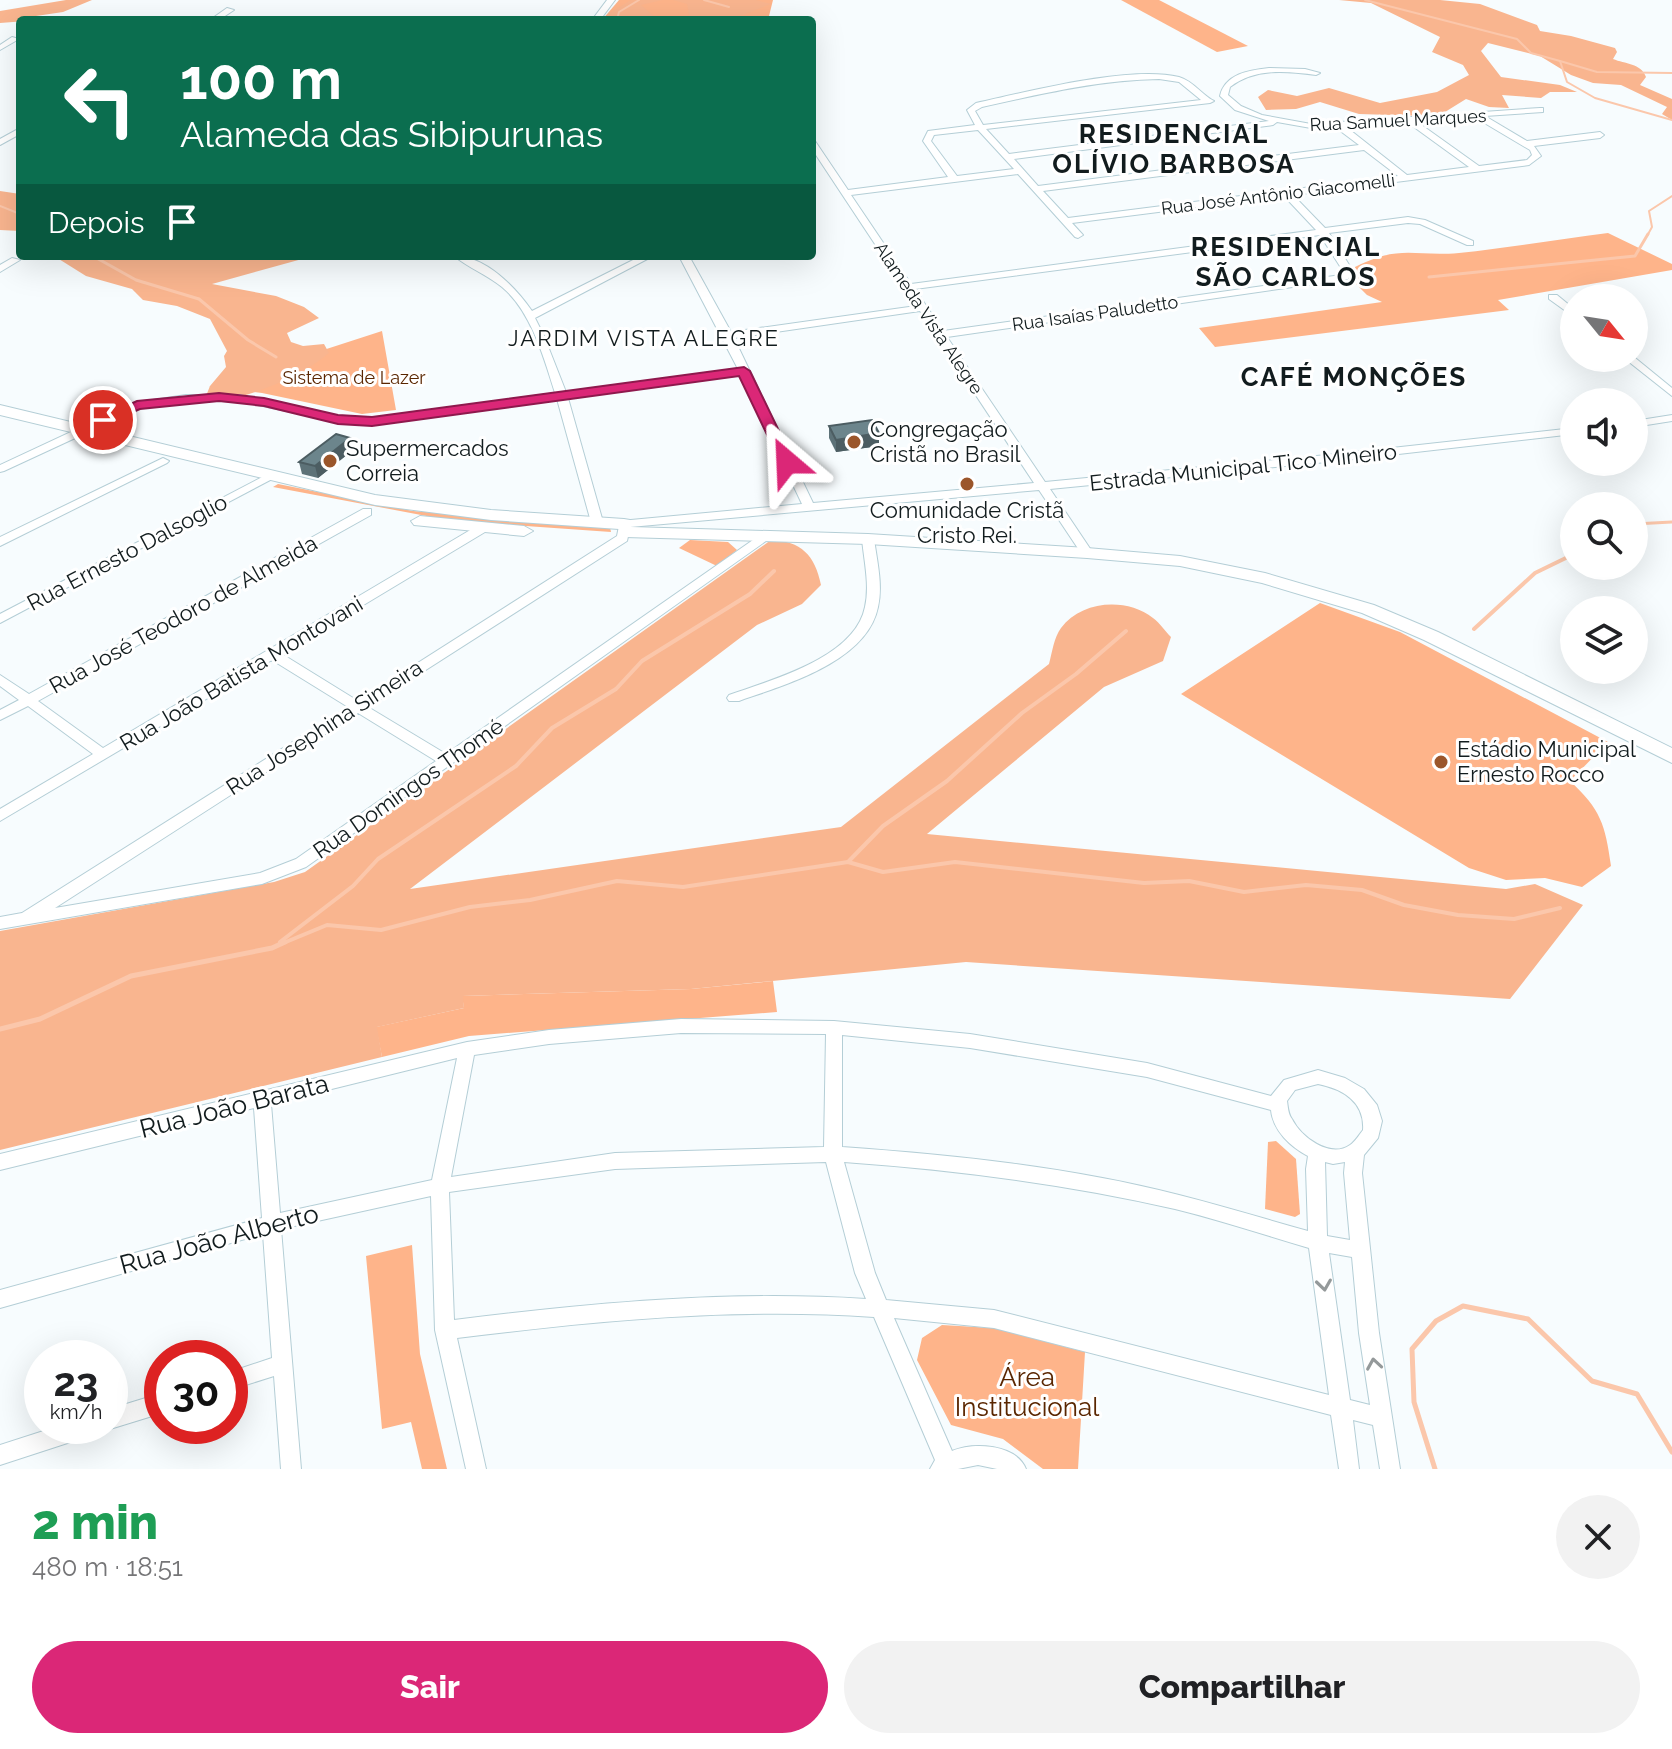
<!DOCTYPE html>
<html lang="pt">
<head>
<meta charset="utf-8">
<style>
	:root { --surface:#fff; --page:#f2f2f2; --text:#202124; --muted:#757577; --accent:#db2777 }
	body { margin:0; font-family:Raleway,sans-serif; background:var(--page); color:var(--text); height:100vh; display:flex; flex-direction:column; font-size:30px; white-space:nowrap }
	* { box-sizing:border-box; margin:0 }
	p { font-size:26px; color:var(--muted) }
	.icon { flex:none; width:44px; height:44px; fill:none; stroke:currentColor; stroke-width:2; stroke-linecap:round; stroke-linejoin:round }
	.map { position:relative; height:1469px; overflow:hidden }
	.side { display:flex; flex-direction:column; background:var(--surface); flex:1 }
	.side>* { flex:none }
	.top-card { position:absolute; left:16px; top:16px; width:800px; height:244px; border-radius:8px; box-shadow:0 8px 32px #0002; background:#0b6e4f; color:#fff; overflow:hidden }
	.needle { width:52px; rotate:120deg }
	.buttons { position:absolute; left:1560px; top:284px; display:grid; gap:16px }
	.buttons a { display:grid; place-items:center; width:88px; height:88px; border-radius:50%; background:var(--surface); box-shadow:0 8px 32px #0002; font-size:40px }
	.speed { position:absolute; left:24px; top:1340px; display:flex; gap:16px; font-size:40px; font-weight:700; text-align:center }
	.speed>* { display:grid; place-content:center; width:104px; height:104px; border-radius:50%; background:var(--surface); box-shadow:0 8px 32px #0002; line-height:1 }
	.speed small { font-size:20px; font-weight:400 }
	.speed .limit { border:12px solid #d22; background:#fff; color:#111 }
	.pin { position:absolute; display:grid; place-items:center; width:68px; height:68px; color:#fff; margin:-34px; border:4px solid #fff; border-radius:50%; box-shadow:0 2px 8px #0007 }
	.me { position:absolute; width:88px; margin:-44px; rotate:334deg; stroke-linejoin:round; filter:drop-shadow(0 0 6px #0008) }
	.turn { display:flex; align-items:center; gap:28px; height:168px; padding:0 32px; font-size:36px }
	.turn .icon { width:104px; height:104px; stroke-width:2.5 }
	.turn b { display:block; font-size:56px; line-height:68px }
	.then { display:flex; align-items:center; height:76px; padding:0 32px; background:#0003; gap:16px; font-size:30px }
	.round { display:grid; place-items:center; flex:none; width:84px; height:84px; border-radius:42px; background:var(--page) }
	.overview { display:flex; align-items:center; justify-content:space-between; height:136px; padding:0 32px }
	h1 { font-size:48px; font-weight:800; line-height:60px; color:#1e9e55 }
	.action { display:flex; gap:16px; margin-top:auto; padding:16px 32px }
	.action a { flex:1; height:92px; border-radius:48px; background:var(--accent); color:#fff; font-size:32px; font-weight:800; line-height:92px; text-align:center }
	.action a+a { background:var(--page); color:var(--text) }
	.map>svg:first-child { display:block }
	.green { fill:#feb48a }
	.forest { fill:#f9b58f }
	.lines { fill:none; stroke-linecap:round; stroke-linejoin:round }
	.stream-far3 { stroke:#fbc7ab; stroke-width:2 }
	.stream-far2 { stroke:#fbc7ab; stroke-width:3 }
	.stream-far1 { stroke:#fbc7ab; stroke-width:4 }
	.stream { stroke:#fbc7ab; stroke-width:5 }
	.minor-casing { stroke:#b4ced6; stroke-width:2 }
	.secondary-casing { stroke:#b4ced6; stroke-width:2 }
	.minor { fill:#fff; fill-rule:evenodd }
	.secondary { fill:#fff; fill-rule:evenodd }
	.wall { fill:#5d7278 }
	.shaded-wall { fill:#4c5d62 }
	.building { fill:#6c858c; stroke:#4c5d62; stroke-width:2 }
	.oneway { stroke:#94999a }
	.route { fill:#db2777; stroke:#8e194d; stroke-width:2 }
	.poi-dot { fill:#9b562b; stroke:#fff; stroke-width:3 }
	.labels { text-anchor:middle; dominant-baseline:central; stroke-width:6; stroke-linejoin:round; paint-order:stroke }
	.far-street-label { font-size:18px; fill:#121c1e; stroke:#fff }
	.far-park-label { font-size:18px; fill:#5a2600; stroke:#fff }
	.far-quarter-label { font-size:22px; letter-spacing:2px; fill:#121c1e; stroke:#fff }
	.poi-label { font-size:22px; fill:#121c1e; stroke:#fff; text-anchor:start }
	.street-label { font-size:22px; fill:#121c1e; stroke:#fff }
	.far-district-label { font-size:26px; font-weight:bold; letter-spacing:2px; fill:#121c1e; stroke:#fff }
	.near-street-label { font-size:26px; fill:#121c1e; stroke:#fff }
	.near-park-label { font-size:26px; fill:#5a2600; stroke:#fff }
</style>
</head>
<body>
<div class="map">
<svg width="1672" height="1469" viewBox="0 0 1672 1469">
	<rect width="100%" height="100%" fill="#f7fcfe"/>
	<g class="green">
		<path d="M 619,0 L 773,0 L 768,20 L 602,20 Z"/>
		<path d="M 1121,0 L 1159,0 L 1248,46 L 1217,52 Z"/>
		<path d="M 1608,233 L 1672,264 L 1672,270 L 1498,300 L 1509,310 L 1215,347 L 1199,328 L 1382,302 L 1367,295 L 1353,281 L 1355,267 C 1401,244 1413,257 1459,253 C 1509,248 1559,239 1608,233 Z"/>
		<path d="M 382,331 L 396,410 L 362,414 L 262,393 L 209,387 Z"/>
		<path d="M 278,484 L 413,511 L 610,527 L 611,532 L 453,521 L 273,487 Z"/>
		<path d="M 690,540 L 728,542 L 737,550 L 717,566 L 679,548 Z"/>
		<path d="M 1320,603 L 1400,632 L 1608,742 L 1570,781 C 1601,810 1605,824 1611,866 L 1582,887 L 1545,878 L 1506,880 L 1469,868 L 1181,694 Z"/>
		<path d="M 773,981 L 777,1012 L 469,1036 L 382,1057 L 376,1027 L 464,1008 L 462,996 L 691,989 Z"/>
		<path d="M 1276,1141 L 1296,1159 L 1300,1214 L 1295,1217 L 1265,1209 L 1268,1142 Z"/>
		<path d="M 412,1245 L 420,1354 L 447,1469 L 422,1469 L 411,1422 L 382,1429 L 366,1256 Z"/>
		<path d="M 942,1325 L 993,1328 L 1085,1352 L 1078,1469 L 1043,1469 L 1003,1439 L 951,1425 L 917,1360 L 922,1338 Z"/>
	</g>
	<g class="forest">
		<path d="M 66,0 L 92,0 L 63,12 L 36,16 L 39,20 L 0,23 L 0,11 Z"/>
		<path d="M 631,0 L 663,0 L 641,5 L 654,16 L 651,20 L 611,20 L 610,13 Z"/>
		<path d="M 673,0 L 756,0 L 771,4 L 740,16 L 690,20 L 687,4 Z"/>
		<path d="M 1339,0 L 1440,0 L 1480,4 L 1537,25 L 1540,31 L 1571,36 L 1615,48 L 1617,52 L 1613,59 C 1625,64 1641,63 1646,77 L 1640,85 L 1672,99 L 1672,120 L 1662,114 L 1667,107 L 1621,85 L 1593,83 L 1571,75 L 1540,56 L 1488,43 L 1481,51 L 1501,77 L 1560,85 L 1577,92 L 1550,92 L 1541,98 L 1502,95 L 1509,108 L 1489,107 L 1466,99 L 1445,112 L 1424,116 L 1359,114 L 1320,102 L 1296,109 L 1266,110 L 1258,97 L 1268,90 L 1297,96 L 1329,88 L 1380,103 L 1437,92 L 1469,75 L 1463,65 L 1432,52 L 1440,37 L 1371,3 Z"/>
		<path d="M 0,191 L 20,194 L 20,231 L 0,230 Z"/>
		<path d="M 54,256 L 313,256 L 212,284 L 276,296 L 304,307 L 319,318 L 287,333 L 291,342 L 303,346 L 324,344 L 329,353 C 300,378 254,395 217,402 L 206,396 L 210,386 L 226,367 L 224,356 L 227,351 L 210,319 L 177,306 L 143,300 L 132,289 L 86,276 Z"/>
		<path d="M 771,540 C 801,541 815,555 821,585 L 802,604 L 757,625 L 410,889 L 841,827 L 1049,664 C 1052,653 1054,637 1061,628 C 1081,601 1126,597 1153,618 C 1160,623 1165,631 1171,637 L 1163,661 L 1104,687 L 927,834 L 1506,889 L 1535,884 L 1583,905 L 1510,999 L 966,962 L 691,989 L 463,996 L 464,1008 L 377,1027 L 382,1057 L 0,1150 L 0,931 L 274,882 L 305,872 Z"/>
	</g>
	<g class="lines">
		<g class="stream-far3">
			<path d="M 704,0 L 729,7"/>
			<path d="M 1365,0 L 1517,39 L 1531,53 L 1560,61 L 1567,82 L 1595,98 L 1672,120"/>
			<path d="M 617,20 L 619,12 L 639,0"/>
			<path d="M 1560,61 L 1597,72 L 1672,73"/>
			<path d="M 0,206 L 20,214"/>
			<path d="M 1647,236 L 1652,227 L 1649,211 L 1672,196"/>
		</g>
		<g class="stream-far2">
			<path d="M 93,256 L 136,280 L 199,299 L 248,340 L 276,357"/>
			<path d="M 1429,277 L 1635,256 L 1648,234"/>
			<path d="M 1634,524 L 1672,522"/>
		</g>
		<g class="stream-far1">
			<path d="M 1474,629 L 1535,573 L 1574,554"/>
			<path d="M 848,862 L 883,826 L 947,781 L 1022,713 L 1076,674 L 1126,631"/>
			<path d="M 280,942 L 353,886 L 378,859 L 516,766 L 552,728 L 616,689 L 642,661 L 750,594 L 774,571"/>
			<path d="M 281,944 L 327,925 L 381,930 L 470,907 L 530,900 L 617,881 L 683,887 L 848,862 L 883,872 L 955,862 L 1144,883 L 1189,881 L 1244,892 L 1306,885 L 1362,890 L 1404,905 L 1458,915 L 1514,919 L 1560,908"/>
		</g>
		<g class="stream">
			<path d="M 0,1029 L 40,1019 L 131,976 L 272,948 L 285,942"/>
			<path d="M 1435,1469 L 1414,1402 L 1412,1349 L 1436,1321 L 1463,1306 L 1528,1319 L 1592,1381 L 1637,1394 L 1672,1452"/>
		</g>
		<defs>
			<g id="minor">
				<path d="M 607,0 L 615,0 L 600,20 L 592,20 Z"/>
				<path d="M 227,8 L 234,10 L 219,20 L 210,20 Z"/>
				<path d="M 12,37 L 19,39 L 0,50 L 0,45 Z"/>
				<path d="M 1269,68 L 1305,69 L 1320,73 L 1316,75 C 1286,71 1255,68 1230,87 L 1228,95 L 1241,106 L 1262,115 L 1311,124 L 1540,108 L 1543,108 L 1543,112 L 1485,116 L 1527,141 L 1600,132 L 1604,135 L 1600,138 L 1534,146 L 1541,156 L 1529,165 L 1293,195 L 1325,228 L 1408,217 L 1425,220 L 1473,241 L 1473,245 L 1467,245 L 1420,224 L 1408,223 L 1329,233 L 1353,271 L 1348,279 L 947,337 L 1045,482 L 1337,454 L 1574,428 L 1574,434 L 1337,461 L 1050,489 L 1093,553 L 1087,557 L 1083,556 L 1039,490 L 630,527 L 627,541 L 368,707 L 446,754 L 763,533 L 771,533 L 773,536 L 306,867 L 262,884 L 0,929 L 0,917 L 22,913 L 348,707 L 272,660 L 0,821 L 0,809 L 93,754 L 28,706 L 0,720 L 0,710 L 19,700 L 0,686 L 0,675 L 29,694 L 363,509 L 371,509 L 371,515 L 38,701 L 103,748 L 477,526 L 485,526 L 487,529 L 485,532 L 282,654 L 358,701 L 617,536 L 620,521 L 802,504 L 741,375 L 568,398 L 603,522 L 597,526 L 591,522 L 557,399 L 372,424 L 338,422 L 239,401 L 186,401 L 140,408 L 4,471 L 0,472 L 0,465 L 133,403 L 186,395 L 239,395 L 338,416 L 372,418 L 555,393 C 544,358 531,311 502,287 C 487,275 469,268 454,256 C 486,256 515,287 532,311 L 641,256 L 653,256 L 535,318 L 544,336 L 566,392 L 738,369 L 679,256 L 689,256 L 731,332 L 916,306 L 812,149 L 812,140 L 815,141 L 848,190 L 948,177 L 923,141 L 928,131 L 975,125 L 967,110 L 976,103 C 1027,92 1130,65 1179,77 C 1193,81 1202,95 1214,101 L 1210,103 L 986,129 L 1009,154 L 1269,121 L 1235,110 L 1220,96 C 1225,74 1249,70 1269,68 ZM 1159,79 L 1179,82 L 1201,100 L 983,125 L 975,111 L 982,107 C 1040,94 1099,80 1159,79 ZM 1476,118 L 1530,150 L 1532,155 L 1527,160 L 1479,166 L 1416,121 ZM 1277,122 L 1311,128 L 1335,127 L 1359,145 L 1038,186 L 1014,159 L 1273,125 ZM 1407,122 L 1469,167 L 1407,175 L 1345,126 ZM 978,130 L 1014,169 L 957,176 L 931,141 L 934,135 ZM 1364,150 L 1398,176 L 1068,218 L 1043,191 ZM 1018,174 L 1075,237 L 1078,238 L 1083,235 L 1072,223 L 1284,196 L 1316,230 L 911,284 L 851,195 ZM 1320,235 L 1343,271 L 1341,275 L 943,331 L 915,289 ZM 920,311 L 1034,483 L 813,503 L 734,338 ZM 358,713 L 436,761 L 296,859 L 260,873 L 55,908 Z"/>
				<path d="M 20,128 L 20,134 L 0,145 L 0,139 Z"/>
				<path d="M 12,258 L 20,260 L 0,272 L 0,265 Z"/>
				<path d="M 1549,295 L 1557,295 L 1574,309 L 1574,317 L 1549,299 Z"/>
				<path d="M 1634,357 L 1672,388 L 1672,396 L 1624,358 Z"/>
				<path d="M 1672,415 L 1672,421 L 1634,427 L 1634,421 Z"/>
				<path d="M 163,458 L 169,461 L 167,463 L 0,546 L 0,537 Z"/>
				<path d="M 270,473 L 274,474 L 274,478 L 0,623 L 0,614 Z"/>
				<path d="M 868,535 L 874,539 C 877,561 883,585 878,607 C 867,662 784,685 739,701 L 729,701 L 727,698 L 729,695 C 771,680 855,658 865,607 C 870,585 864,561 862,539 Z"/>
				<path d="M 681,1019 L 834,1021 L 970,1034 L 1147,1063 L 1271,1096 L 1284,1080 L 1318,1070 L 1345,1078 L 1364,1089 L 1377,1105 L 1382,1121 L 1378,1138 L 1364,1155 L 1362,1173 L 1379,1333 L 1400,1469 L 1380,1469 L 1373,1425 L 1353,1420 L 1359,1469 L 1339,1469 L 1331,1415 L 994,1328 L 894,1318 L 952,1451 C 974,1442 1016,1444 1026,1469 L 997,1469 L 978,1465 L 958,1469 L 930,1469 L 935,1460 L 874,1317 C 735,1307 595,1321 457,1338 L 486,1469 L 466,1469 L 435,1330 L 431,1196 L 281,1229 L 301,1469 L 281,1469 L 274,1376 L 230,1390 L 230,1372 L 272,1358 L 263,1234 L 0,1308 L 0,1290 L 262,1218 L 254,1108 L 0,1170 L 0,1154 L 467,1042 L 549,1030 ZM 681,1033 L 826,1034 L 824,1147 L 615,1153 L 451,1177 L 474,1055 L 549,1044 ZM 842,1035 L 970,1048 L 1147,1077 L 1271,1110 C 1273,1131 1291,1147 1308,1156 L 1306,1169 L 1308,1231 C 1265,1219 1222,1206 1179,1195 C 1070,1167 955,1155 842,1147 ZM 457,1058 L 432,1180 L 280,1213 L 271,1104 ZM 1318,1084 C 1343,1089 1365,1102 1363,1130 C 1359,1135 1355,1142 1350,1145 C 1330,1159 1301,1137 1292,1119 C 1288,1114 1288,1107 1287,1101 L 1295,1090 ZM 826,1162 L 855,1273 L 866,1299 C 729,1290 590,1303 454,1320 L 449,1192 L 615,1169 ZM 844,1162 C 956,1170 1066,1184 1175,1209 C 1220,1220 1265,1235 1309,1248 L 1329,1395 L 994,1310 L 886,1300 L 875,1273 ZM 1325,1162 L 1333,1164 L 1345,1162 L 1344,1173 L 1350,1240 L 1327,1236 ZM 1329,1253 L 1352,1257 L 1359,1333 L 1370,1405 L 1350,1400 Z"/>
				<path d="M 162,1393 L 162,1413 L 110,1429 L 103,1426 L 110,1426 L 110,1409 Z"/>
				<path d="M 59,1426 L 99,1426 L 96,1433 L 89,1436 L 0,1465 L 0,1445 Z"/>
			</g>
			<g id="secondary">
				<path d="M 0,405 L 375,495 L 491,510 L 624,519 L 630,520 L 631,527 L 868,534 L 1087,548 L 1180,556 L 1265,573 L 1374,605 L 1438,632 L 1672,748 L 1672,763 L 1424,640 L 1362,613 L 1262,583 L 1180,566 L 1087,558 L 868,544 L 625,537 L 619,536 L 619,529 L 491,520 L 375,505 L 0,415 Z"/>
				<path d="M 420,516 L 524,526 L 533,531 L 524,536 L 414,525 L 411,521 Z"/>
			</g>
		</defs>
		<use href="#minor" class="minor-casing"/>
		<use href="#secondary" class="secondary-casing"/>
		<use href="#minor" class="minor"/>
		<use href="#secondary" class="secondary"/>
	</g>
	<g class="wall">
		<path d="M 829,426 L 879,446 L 836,452 L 829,438 Z"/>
		<path d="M 350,438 L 353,450 L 318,478 L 302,474 L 299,462 Z"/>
	</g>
	<g class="shaded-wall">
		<path d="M 879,433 L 879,446 L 836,452 L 836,440 Z"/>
		<path d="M 350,438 L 353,450 L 318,478 L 315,466 Z"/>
	</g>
	<g class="building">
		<path d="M 872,420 L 879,433 L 836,440 L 829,426 Z"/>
		<path d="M 336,434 L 350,438 L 315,466 L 299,462 Z"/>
	</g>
	<defs><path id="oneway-chevron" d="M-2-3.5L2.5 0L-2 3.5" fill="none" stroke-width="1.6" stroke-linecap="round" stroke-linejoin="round" transform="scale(2)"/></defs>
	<g class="oneway">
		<use href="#oneway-chevron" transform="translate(1324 1285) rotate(82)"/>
		<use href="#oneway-chevron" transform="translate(1374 1364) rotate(-99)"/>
	</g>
	<path class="route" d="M 744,367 L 750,371 L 794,462 L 792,465 L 787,466 L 780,462 L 739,376 L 372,426 L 338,424 L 264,406 L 219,401 L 140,409 L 103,425 L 96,420 L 137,401 L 219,393 L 264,398 L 338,415 L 372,417 Z"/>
	<g class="poi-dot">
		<circle cx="854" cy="442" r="8"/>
		<circle cx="330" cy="461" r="8"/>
		<circle cx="967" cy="484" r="8"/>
		<circle cx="1441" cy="762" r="8"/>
	</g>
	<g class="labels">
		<g class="far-street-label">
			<text transform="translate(1398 120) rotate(-3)">Rua Samuel Marques</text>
			<text transform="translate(1278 194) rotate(-7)">Rua José Antônio Giacomelli</text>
			<text transform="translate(1095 313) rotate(-8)">Rua Isaías Paludetto</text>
			<text transform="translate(929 318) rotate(56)">Alameda Vista Alegre</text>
		</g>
		<g class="far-park-label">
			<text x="354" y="377">Sistema de Lazer</text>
		</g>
		<g class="far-quarter-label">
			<text x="644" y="338">JARDIM VISTA ALEGRE</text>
		</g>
		<g class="poi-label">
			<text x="870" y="429">Congregação<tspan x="870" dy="25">Cristã no Brasil</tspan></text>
			<text x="346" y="448">Supermercados<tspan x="346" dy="25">Correia</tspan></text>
			<text x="967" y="510" text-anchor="middle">Comunidade Cristã<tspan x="967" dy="25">Cristo Rei.</tspan></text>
			<text x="1457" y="749">Estádio Municipal<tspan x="1457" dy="25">Ernesto Rocco</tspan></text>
		</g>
		<g class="street-label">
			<text transform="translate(1243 467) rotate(-6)">Estrada Municipal Tico Mineiro</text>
			<text transform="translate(127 552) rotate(-28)">Rua Ernesto Dalsoglio</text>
			<text transform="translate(183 614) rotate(-29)">Rua José Teodoro de Almeida</text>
			<text transform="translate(241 673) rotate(-31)">Rua João Batista Montovani</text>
			<text transform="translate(324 727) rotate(-33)">Rua Josephina Simeira</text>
			<text transform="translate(408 788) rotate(-35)">Rua Domingos Thomé</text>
		</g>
		<g class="far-district-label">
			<text x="1174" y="134">RESIDENCIAL<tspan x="1174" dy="30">OLÍVIO BARBOSA</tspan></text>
			<text x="1286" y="247">RESIDENCIAL<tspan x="1286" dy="30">SÃO CARLOS</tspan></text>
			<text x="1354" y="377">CAFÉ MONÇÕES</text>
		</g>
		<g class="near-street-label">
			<text transform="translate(234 1106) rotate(-14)">Rua João Barata</text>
			<text transform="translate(219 1239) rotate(-15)">Rua João Alberto</text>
		</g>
		<g class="near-park-label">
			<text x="1027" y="1377">Área<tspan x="1027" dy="30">Institucional</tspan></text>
		</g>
	</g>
</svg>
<div class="buttons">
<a><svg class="needle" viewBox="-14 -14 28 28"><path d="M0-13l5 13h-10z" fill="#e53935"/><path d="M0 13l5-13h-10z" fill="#757577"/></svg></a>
<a><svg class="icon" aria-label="sound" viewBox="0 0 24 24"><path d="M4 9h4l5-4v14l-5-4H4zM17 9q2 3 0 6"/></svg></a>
<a><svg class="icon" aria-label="search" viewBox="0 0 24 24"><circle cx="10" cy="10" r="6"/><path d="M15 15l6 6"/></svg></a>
<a><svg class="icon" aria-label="layers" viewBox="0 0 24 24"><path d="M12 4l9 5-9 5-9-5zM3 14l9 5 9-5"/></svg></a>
</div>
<div class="speed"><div>23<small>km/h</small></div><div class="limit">30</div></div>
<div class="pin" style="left:103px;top:420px;background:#d93025"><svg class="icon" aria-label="arrive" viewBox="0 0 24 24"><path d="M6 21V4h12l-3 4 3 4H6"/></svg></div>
<svg class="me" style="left:787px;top:462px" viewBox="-20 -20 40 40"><path d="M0-17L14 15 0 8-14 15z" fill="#db2777" stroke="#fff" stroke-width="4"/></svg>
<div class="top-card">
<div class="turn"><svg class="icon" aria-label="left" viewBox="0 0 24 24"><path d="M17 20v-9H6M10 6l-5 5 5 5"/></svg><div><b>100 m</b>Alameda das Sibipurunas</div></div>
<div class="then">Depois<svg class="icon" aria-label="arrive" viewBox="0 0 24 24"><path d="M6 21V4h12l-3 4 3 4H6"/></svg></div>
</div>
</div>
<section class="side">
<div class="overview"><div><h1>2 min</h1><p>480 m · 18:51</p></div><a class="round"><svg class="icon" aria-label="close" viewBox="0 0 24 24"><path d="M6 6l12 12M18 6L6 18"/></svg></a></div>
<div class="action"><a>Sair</a><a>Compartilhar</a></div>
</section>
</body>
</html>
